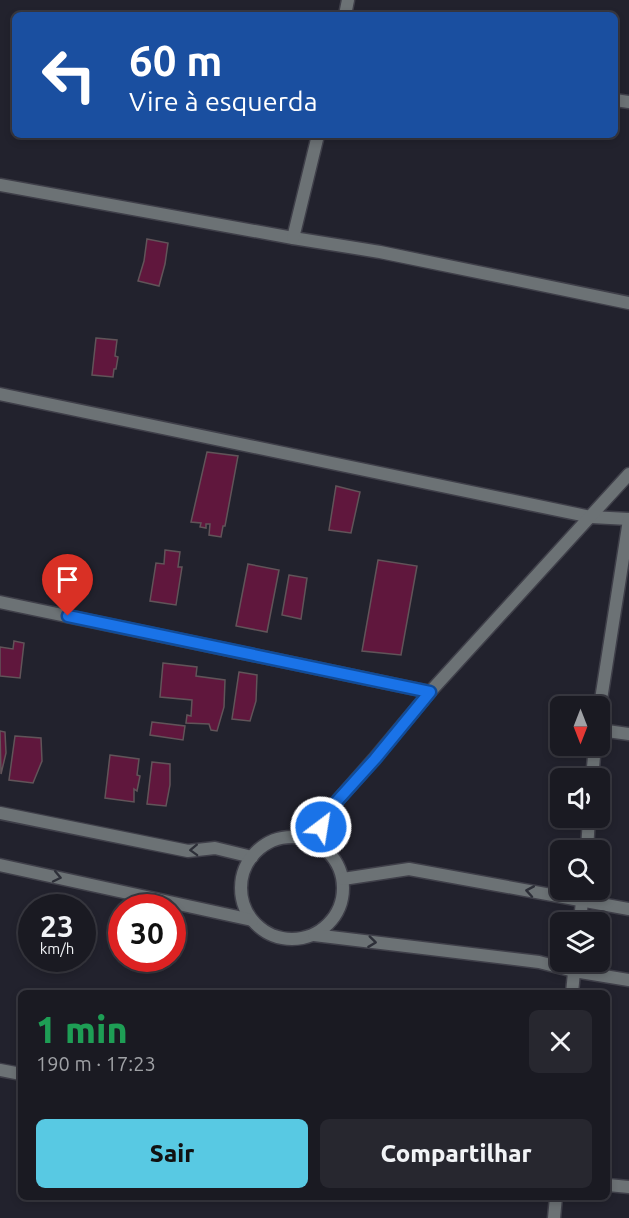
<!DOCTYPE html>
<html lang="pt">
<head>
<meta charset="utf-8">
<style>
	:root { --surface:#1a1a22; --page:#27272f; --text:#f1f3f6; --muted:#9fa1a5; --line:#383840; --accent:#58c9e3 }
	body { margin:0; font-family:Ubuntu,sans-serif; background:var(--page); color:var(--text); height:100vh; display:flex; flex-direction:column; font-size:22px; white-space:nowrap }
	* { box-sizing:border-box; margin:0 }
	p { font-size:20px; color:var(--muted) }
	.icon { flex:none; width:33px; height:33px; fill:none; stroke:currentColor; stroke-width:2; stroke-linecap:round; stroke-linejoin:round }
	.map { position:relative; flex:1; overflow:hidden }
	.details { position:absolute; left:18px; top:990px; width:592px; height:210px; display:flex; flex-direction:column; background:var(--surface); border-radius:9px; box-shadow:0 3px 9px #0003,0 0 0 2px var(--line) }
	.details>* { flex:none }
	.hud { position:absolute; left:12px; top:12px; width:606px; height:126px; border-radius:9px; box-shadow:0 3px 9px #0003,0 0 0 2px var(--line); background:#1a4fa0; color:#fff; overflow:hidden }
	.needle { width:39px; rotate:180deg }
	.buttons { position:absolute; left:550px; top:696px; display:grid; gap:12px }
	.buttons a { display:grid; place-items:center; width:60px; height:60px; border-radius:9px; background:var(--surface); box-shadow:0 3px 9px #0003,0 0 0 2px var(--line); font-size:30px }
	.speed { position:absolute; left:18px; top:894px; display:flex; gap:12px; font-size:30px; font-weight:700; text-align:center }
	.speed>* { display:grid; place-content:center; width:78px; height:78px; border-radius:50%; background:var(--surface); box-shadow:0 3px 9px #0003,0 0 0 2px var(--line); line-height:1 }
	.speed small { font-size:15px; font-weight:400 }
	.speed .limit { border:9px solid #d22; background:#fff; color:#111 }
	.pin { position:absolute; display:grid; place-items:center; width:51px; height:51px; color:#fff; margin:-62px -26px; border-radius:50% 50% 50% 0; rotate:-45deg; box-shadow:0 0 6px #0007 }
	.pin .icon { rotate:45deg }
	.me { position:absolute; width:66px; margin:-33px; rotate:31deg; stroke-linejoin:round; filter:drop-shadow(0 0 4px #0008) }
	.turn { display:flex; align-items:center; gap:21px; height:126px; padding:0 18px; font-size:27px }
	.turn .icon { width:78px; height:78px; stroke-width:2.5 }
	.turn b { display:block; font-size:42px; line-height:51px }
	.round { display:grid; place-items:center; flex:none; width:63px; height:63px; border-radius:9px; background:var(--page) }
	.summary { display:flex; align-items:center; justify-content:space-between; height:102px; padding:0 18px }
	h1 { font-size:36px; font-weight:800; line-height:45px; color:#1e9e55 }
	.primary-button { display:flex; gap:12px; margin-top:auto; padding:12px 18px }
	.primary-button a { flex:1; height:69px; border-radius:9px; background:var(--accent); color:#111; font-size:24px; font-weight:800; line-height:69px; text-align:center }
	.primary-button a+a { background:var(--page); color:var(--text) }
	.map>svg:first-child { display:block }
	.building { fill:#60173d; stroke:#615459; stroke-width:1.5 }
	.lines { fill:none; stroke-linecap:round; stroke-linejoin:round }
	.street-casing { stroke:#3f3f49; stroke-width:15 }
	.street { stroke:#6c7275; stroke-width:12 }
	.oneway { stroke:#2d2f38 }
	.route-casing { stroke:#114b97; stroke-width:15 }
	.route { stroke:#1a73e8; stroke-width:10 }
</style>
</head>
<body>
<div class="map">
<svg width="629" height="1218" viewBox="0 0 629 1218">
	<rect width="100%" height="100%" fill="#22222d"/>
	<g class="building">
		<path d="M 147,239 L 168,243 L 165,264 L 159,286 L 138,281 L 144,261 Z"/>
		<path d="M 96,338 L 117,340 L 115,356 L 118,357 L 116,369 L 114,369 L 113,377 L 92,375 Z"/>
		<path d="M 207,452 L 238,456 L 225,526 L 223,526 L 221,537 L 209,535 L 210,524 L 206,524 L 206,528 L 200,527 L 201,523 L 191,522 Z"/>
		<path d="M 336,486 L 360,492 L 351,533 L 329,530 Z"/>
		<path d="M 165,550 L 180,552 L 178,567 L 182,567 L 176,605 L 150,601 L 156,563 L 164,564 Z"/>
		<path d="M 378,560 L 417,566 L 401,655 L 362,651 Z"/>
		<path d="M 248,564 L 279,570 L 267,632 L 236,626 Z"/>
		<path d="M 289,575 L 307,578 L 301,619 L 282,615 Z"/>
		<path d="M 14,641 L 24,643 L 20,678 L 0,676 L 0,647 L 13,649 Z"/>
		<path d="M 163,663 L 197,667 L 196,676 L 225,680 L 224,707 L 217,731 L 211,730 L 209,724 L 186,723 L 187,715 L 191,716 L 192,700 L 160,697 Z"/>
		<path d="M 239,672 L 257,675 L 256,701 L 250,721 L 232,719 Z"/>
		<path d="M 152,722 L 185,726 L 183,740 L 150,735 Z"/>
		<path d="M 0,731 L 5,732 L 6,753 L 1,774 Z"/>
		<path d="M 15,736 L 41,738 L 42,761 L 33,783 L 9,780 Z"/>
		<path d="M 110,755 L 139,759 L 137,775 L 140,776 L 137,791 L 134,789 L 134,802 L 105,798 Z"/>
		<path d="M 152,762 L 170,764 L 170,785 L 166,806 L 147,804 Z"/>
	</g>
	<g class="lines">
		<defs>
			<g id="street">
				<path d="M 345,15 L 348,0"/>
				<path d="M 615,100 L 629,102"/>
				<path d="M 0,185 L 293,238 L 380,252 L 629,303"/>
				<path d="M 293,238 L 318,135"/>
				<path d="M 0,394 L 591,517 L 629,519"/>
				<path d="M 0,602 L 430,692"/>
				<path d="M 600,706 L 629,520"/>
				<path d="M 600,730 L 629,734"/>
				<path d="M 592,778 L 595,746"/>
				<path d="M 0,813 L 188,851 L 215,848 L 252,857"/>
				<circle cx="292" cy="888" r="51"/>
				<path d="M 313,841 L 338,800 L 374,759 L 430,692 L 629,474"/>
				<path d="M 587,850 L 589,818"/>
				<path d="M 0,865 L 252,920"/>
				<path d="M 343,879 L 409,869 L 629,909"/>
				<path d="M 580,922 L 583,890"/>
				<path d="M 314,935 L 539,962 L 574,971 L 629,980"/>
				<path d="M 572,993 L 575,962"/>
				<path d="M 0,1070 L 21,1074"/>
				<path d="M 608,1185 L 629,1187"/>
				<path d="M 554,1218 L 556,1197"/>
			</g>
		</defs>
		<use href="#street" class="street-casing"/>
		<use href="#street" class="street"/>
	</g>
	<defs><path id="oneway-chevron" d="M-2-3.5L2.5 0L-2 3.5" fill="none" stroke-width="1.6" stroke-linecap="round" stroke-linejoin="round" transform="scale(1.5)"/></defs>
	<g class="oneway">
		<use href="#oneway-chevron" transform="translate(194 850) rotate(178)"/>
		<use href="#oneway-chevron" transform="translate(57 877) rotate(12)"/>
		<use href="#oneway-chevron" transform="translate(530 891) rotate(-170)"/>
		<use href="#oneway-chevron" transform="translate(372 942) rotate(7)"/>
	</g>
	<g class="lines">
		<defs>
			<path id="route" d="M 68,616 L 430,692 L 375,759 L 338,800 L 321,827"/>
		</defs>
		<use href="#route" class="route-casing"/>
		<use href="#route" class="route"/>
	</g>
</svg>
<div class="buttons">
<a><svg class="needle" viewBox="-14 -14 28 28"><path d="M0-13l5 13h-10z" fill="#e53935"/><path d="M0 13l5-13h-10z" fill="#9fa1a5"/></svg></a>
<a><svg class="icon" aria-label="sound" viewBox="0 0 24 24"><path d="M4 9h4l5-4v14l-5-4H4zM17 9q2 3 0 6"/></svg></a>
<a><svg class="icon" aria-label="search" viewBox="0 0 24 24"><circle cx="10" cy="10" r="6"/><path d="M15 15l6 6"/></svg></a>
<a><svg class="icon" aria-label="layers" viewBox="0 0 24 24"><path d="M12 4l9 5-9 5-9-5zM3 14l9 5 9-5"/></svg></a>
</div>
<div class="speed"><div>23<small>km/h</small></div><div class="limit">30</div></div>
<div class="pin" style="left:68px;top:616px;background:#d93025"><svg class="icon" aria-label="arrive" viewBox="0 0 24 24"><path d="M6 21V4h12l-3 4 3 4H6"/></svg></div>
<svg class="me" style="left:321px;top:827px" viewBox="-20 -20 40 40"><circle r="17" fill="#1a73e8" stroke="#fff" stroke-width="3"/><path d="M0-11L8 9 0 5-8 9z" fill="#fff"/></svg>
<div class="hud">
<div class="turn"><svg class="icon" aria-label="left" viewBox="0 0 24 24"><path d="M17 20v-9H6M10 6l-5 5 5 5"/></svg><div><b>60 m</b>Vire à esquerda</div></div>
</div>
<section class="details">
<div class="summary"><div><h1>1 min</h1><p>190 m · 17:23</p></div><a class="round"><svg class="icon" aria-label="close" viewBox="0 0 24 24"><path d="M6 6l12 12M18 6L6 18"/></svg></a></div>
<div class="primary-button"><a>Sair</a><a>Compartilhar</a></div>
</section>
</div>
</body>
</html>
